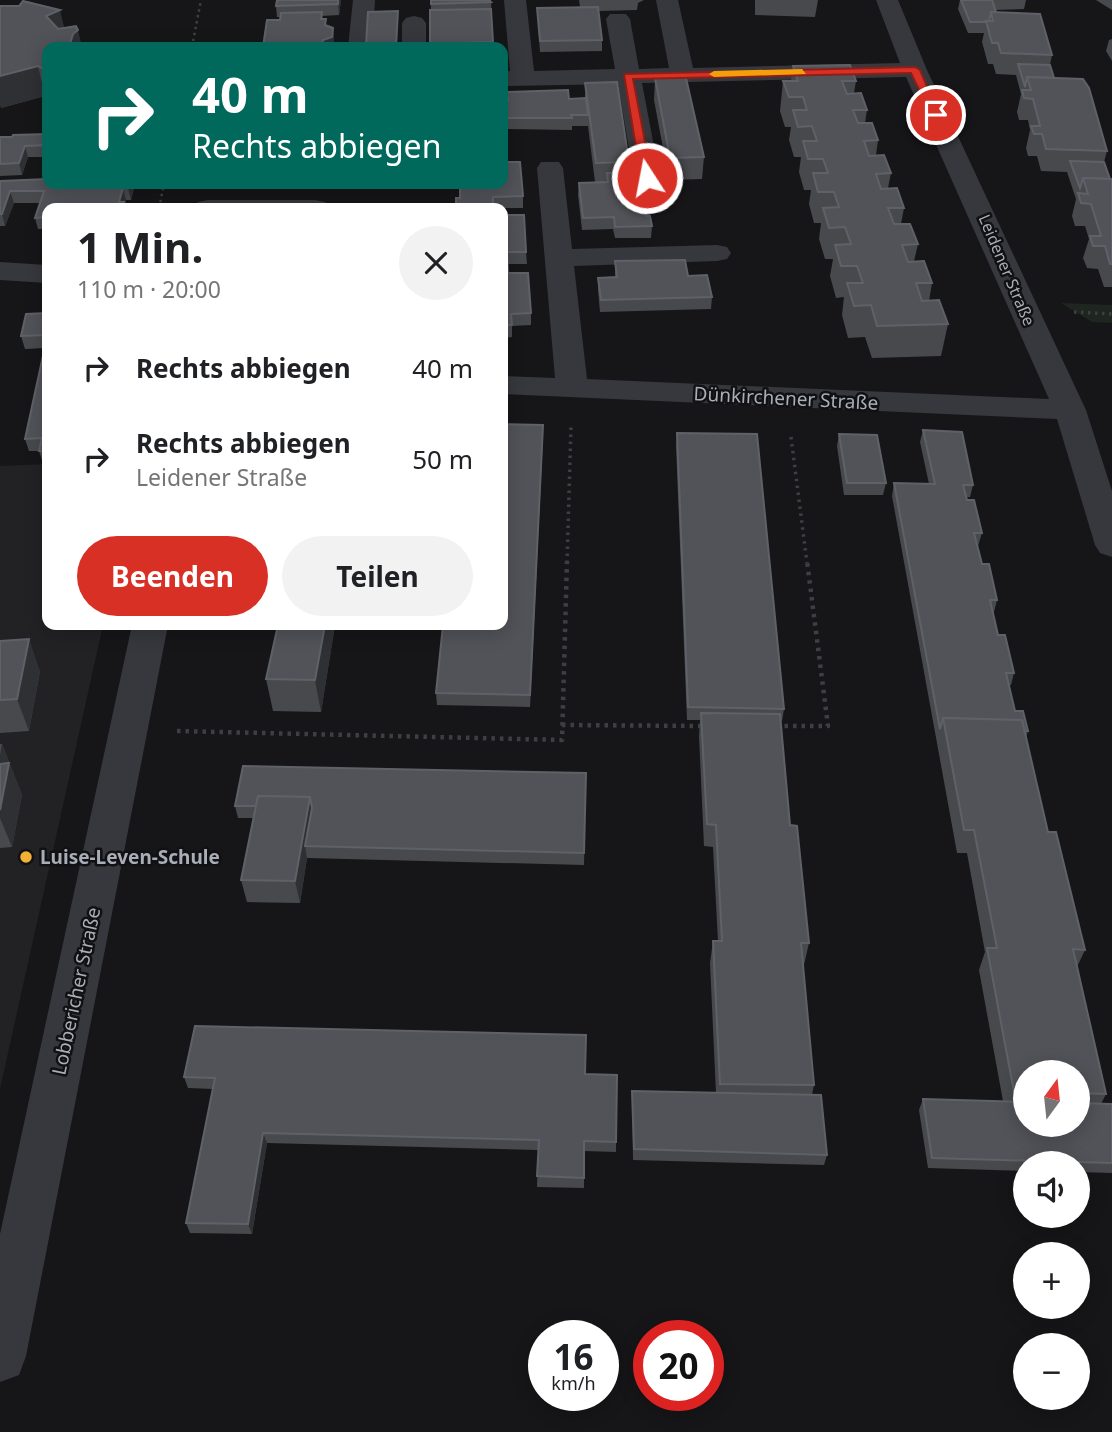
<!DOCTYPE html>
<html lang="de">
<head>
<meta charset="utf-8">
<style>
	:root { --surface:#fff; --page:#f2f2f2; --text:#202124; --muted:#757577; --accent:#d93025 }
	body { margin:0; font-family:"Noto Sans",sans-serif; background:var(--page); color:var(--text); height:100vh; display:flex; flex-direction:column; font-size:26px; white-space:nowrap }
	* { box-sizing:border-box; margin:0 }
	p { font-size:23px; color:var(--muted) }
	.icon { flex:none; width:38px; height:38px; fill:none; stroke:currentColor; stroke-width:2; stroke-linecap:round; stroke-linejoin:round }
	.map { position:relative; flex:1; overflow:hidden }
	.drawer { position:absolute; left:42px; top:203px; width:466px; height:427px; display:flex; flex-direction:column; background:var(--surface); border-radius:14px; box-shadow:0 4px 18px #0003 }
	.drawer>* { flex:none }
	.banner { position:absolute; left:42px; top:42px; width:466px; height:147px; border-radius:14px; box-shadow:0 4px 18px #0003; background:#00695c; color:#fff; overflow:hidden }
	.needle { width:46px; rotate:15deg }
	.fabs { position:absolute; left:1013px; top:1060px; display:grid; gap:14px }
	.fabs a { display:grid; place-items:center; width:77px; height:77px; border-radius:50%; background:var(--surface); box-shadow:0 4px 18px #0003; font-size:35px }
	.speed { position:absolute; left:528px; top:1320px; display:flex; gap:14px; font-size:35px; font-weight:700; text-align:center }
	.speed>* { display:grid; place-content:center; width:91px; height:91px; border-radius:50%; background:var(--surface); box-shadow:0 4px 18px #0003; line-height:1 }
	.speed small { font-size:18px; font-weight:400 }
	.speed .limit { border:10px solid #d22; background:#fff; color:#111 }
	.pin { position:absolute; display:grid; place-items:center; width:60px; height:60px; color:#fff; margin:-30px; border:4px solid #fff; border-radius:50%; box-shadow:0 2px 7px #0007 }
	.me { position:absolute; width:77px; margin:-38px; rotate:349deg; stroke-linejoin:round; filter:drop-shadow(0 0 5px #0008) }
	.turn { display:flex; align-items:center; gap:24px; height:147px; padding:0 35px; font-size:32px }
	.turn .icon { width:91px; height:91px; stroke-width:2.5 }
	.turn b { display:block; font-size:49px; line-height:60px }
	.round { display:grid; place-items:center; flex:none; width:74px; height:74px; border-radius:37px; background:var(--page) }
	.head { display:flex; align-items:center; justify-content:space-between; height:119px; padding:0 35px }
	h1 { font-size:42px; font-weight:700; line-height:52px }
	.primary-button { display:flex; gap:14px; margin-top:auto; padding:14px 35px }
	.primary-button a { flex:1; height:80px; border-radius:42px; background:var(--accent); color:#fff; font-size:28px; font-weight:700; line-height:80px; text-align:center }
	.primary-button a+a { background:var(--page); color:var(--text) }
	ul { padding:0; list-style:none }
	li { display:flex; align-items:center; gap:21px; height:91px; padding:0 35px }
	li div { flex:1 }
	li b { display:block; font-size:26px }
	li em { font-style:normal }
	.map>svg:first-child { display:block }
	.built { fill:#222225 }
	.green { fill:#1e261f }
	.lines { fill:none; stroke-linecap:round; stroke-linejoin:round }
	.path-far2 { stroke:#3d3f44; stroke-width:2.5; stroke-dasharray:2.5 3.5; stroke-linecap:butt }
	.path-far1 { stroke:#3d3f44; stroke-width:3.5; stroke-dasharray:2.5 4.5; stroke-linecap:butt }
	.path { stroke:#3d3f44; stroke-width:4.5; stroke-dasharray:3.5 5; stroke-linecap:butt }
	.minor { fill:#37383d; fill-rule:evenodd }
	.wall { fill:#47494d; fill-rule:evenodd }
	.shaded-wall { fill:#2f3033 }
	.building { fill:#525359; stroke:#5f6168; stroke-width:2 }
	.route { fill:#d93025; stroke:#8d1f18; stroke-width:2 }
	.slow { fill:#f59e0b }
	.poi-dot { fill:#f2b134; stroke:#111113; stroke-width:2.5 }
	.labels { text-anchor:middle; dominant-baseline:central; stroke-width:5; stroke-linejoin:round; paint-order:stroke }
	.far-street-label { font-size:16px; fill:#a8adb8; stroke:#111113 }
	.street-label { font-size:19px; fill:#a8adb8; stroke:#111113 }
	.poi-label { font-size:19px; font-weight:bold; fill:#a8adb8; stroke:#111113; text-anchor:start }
</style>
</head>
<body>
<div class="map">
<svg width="1112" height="1432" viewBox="0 0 1112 1432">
	<rect width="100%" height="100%" fill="#161618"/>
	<path class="built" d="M 47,464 L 47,625 L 103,625 L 0,1089 L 0,466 Z"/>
	<path class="green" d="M 1061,303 L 1112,305 L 1112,323 L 1092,322 Z"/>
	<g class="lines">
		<g class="path-far2">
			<path d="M 192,47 L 201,0"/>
			<path d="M 159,208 L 164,184"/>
		</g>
		<g class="path-far1">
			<path d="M 1074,312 L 1112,314"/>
			<path d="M 791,437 L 807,563"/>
			<path d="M 567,563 L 571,427"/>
		</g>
		<g class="path">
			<path d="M 562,725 L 704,726"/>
			<path d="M 776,726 L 828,726 L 807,561"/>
			<path d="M 177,731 L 562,740 L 567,561"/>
		</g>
		<g class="minor">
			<path d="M 353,0 L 375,0 L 372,47 L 348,47 Z"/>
			<path d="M 504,0 L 526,0 L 534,71 L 615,69 L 606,19 L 610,14 L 626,14 L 630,19 L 639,69 L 669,68 L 656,0 L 678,0 L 693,68 L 900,63 L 876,0 L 898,0 L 927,70 L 1086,410 L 1112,491 L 1112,557 L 1100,553 L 1095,545 L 1057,419 L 502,394 L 502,376 L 555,378 L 537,168 L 541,162 L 559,162 L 563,168 L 572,249 L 717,245 L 727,247 L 731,253 L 727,259 L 717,261 L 574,266 L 587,379 L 1049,399 L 906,77 L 642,83 L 660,178 L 656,184 L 638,184 L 634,178 L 618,84 L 502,86 L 502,72 L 510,71 Z"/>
			<path d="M 414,16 L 422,18 L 426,23 L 426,47 L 402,47 L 402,23 L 406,18 Z"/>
			<path d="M 208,200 L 315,200 L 325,202 L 329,208 L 194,208 L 198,202 Z"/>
			<path d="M 0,262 L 47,265 L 47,283 L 0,280 Z"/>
			<path d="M 132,625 L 168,625 L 26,1356 L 19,1375 L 0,1382 L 0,1234 Z"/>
		</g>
	</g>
	<g class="wall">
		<path d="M 277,0 L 341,0 L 339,15 L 322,16 L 326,26 L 333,28 L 334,39 L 333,47 L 263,47 L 280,20 L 281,17 L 277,17 L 276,6 Z"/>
		<path d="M 431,0 L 491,0 L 493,47 L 430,47 Z"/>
		<path d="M 579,0 L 644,0 L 638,3 L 637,10 L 598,11 L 602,40 L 602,51 L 540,52 L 537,8 L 580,7 Z"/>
		<path d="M 755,0 L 818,0 L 815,17 L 755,15 Z"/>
		<path d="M 960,0 L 1026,0 L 1024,9 L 995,10 L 996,12 L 1052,55 L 1050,65 L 1054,78 L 1107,151 L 1104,162 L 1110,179 L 1112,179 L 1112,287 L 1104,287 L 1098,269 L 1087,268 L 1083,258 L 1089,239 L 1085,226 L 1075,226 L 1072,216 L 1076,199 L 1067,172 L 1041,171 L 1037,156 L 1028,156 L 1026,148 L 1030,130 L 1028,120 L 1019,120 L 1017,112 L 1021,94 L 1016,75 L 996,74 L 993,64 L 988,64 L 982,42 L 984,33 L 968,33 L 958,9 Z"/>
		<path d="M 1096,0 L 1112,0 L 1112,10 Z"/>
		<path d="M 0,6 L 47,47 L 47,97 L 45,96 L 1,108 L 0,103 Z"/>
		<path d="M 398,11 L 397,47 L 366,47 L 368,12 Z"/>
		<path d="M 1112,39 L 1112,61 L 1106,51 L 1109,40 Z"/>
		<path d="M 793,66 L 856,81 L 854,93 L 867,110 L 865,123 L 878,140 L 876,155 L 891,173 L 888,188 L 904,208 L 901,224 L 918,244 L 914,261 L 932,283 L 929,301 L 948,324 L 941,356 L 872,358 L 865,337 L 848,338 L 842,315 L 844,297 L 836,298 L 830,276 L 833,259 L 825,259 L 819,239 L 821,223 L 814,223 L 809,204 L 811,190 L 804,190 L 799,172 L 801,157 L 794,157 L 789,140 L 791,127 L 785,127 L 780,111 L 783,81 L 791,81 Z"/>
		<path d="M 655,78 L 704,157 L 702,179 L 669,180 L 654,100 Z"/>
		<path d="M 585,83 L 629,162 L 629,172 L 644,181 L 644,193 L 642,193 L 646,216 L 652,226 L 651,238 L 615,238 L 613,229 L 582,230 L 578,195 L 579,183 L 595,182 L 588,126 L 572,126 L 572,130 L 502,129 L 502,100 L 585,98 Z"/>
		<path d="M 47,134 L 47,157 L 28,157 L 22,175 L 0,176 L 0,137 L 12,137 Z"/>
		<path d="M 0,181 L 47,184 L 135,184 L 131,200 L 126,200 L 125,204 L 126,208 L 47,208 L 47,229 L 38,229 L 35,218 L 40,203 L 14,203 L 5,226 L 0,226 Z"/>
		<path d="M 523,196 L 523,208 L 456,208 L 456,198 Z"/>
		<path d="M 502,215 L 526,252 L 527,264 L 508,264 L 508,273 L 531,313 L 531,325 L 512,326 L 512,337 L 502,338 Z"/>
		<path d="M 615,261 L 712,297 L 711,309 L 600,312 L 598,290 L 598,278 L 615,277 Z"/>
		<path d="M 47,313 L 47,463 L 43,463 L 39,451 L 29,451 L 25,439 L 45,348 L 25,349 L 21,336 Z"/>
		<path d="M 923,430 L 973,485 L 970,497 L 966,497 L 982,533 L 978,546 L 977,546 L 982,564 L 997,600 L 994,612 L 993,612 L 998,635 L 1014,673 L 1011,685 L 1009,685 L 1015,711 L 1028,731 L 1026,737 L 1048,832 L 1085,950 L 1077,967 L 1106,1094 L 1101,1104 L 1112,1104 L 1112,1173 L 1078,1172 L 1078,1164 L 1026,1164 L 1026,1171 L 928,1168 L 919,1110 L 923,1099 L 1003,1101 L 979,970 L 985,952 L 967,853 L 957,853 L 892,496 L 894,483 L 929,484 L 920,442 ZM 1026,1073 L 1078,1073 L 1078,1125 L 1026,1125 Z"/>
		<path d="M 677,433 L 784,709 L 782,721 L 780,721 L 790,825 L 809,943 L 804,965 L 803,965 L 814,1085 L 812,1095 L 827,1155 L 824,1165 L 633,1160 L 632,1091 L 716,1093 L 710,963 L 713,941 L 718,941 L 713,847 L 704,846 L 699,736 L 700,720 L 687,720 L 676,445 Z"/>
		<path d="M 839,434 L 886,483 L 883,495 L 844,495 L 837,446 Z"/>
		<path d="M 543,437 L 530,707 L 437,705 L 436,693 Z"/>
		<path d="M 278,625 L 335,625 L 321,712 L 273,711 L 266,679 Z"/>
		<path d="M 0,641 L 40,671 L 29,731 L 0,733 Z"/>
		<path d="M 0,744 L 2,744 L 22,795 L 12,847 L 0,848 Z"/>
		<path d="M 586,773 L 584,865 L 307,858 L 300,903 L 247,902 L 241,880 L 254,818 L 238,818 L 235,806 Z"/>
		<path d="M 585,1074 L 616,1142 L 616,1152 L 584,1151 L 584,1188 L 537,1187 L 538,1150 L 267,1143 L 252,1234 L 190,1233 L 186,1223 L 213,1089 L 188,1088 L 184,1077 Z"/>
	</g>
	<g class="shaded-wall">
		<path d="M 338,0 L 341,0 L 339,15 L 338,4 Z"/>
		<path d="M 60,10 L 67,39 L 46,16 Z"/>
		<path d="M 398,11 L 398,22 L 397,47 L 396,47 Z"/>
		<path d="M 333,28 L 334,39 L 333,47 L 322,47 L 323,40 Z"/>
		<path d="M 78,30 L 82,47 L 69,47 L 73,34 Z"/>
		<path d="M 38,66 L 45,96 L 1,108 L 0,103 L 0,76 Z"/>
		<path d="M 25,146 L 28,157 L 22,175 L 19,163 Z"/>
		<path d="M 129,184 L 135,184 L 131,200 L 128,188 Z"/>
		<path d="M 123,188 L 126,200 L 125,204 L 126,208 L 121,208 L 119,202 Z"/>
		<path d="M 10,191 L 14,203 L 5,226 L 2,214 Z"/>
		<path d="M 543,425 L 543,437 L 530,707 L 530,695 Z"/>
		<path d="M 325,625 L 335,625 L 321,712 L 315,680 Z"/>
		<path d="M 29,639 L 40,671 L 29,731 L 17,699 Z"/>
		<path d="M 2,744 L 22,795 L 12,847 L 0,818 L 0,755 Z"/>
		<path d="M 310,797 L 314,820 L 305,846 L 307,858 L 300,903 L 295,881 Z"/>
		<path d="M 263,1133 L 267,1143 L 252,1234 L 248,1224 Z"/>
	</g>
	<g class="building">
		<path d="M 277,0 L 338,0 L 338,4 L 276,6 Z"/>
		<path d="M 431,0 L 489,0 L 491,2 L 431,4 Z"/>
		<path d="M 961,0 L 992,0 L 996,12 L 991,12 L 989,21 L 986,21 L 987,22 L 970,22 Z"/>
		<path d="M 23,1 L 60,10 L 46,16 L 58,29 L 76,26 L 78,30 L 73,34 L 69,47 L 78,47 L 47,47 L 47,71 L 38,66 L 0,76 L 0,6 L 19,6 Z"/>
		<path d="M 598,7 L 602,40 L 540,41 L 537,8 Z"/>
		<path d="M 491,9 L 493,42 L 430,44 L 430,10 Z"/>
		<path d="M 398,11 L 396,45 L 366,45 L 368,12 Z"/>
		<path d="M 322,12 L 321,19 L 326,19 L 325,25 L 333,28 L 332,37 L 323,40 L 322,47 L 263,47 L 267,20 L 280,20 L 281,13 Z"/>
		<path d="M 991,12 L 1040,14 L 1052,55 L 1001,53 L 998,43 L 992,43 L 986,21 L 993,21 Z"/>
		<path d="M 1018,64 L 1050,65 L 1054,78 L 1027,77 L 1025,87 Z"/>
		<path d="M 850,65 L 856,81 L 842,81 L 847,94 L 861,93 L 867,110 L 853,110 L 858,123 L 872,123 L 878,140 L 864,141 L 869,156 L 884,155 L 891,173 L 876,174 L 881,189 L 897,188 L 904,208 L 888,208 L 894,224 L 910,224 L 918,244 L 902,245 L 908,262 L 924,261 L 932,283 L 916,283 L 922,301 L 939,300 L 948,324 L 877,326 L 871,305 L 854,306 L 847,283 L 863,283 L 857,266 L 841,266 L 835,245 L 851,244 L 845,227 L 829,228 L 823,208 L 839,207 L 834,192 L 818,192 L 813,173 L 828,173 L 823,159 L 808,159 L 803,141 L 817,141 L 812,126 L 798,127 L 793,110 L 807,110 L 803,97 L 789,97 L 783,81 L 798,81 L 793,66 Z"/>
		<path d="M 1027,77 L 1083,79 L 1089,88 L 1107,151 L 1046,149 L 1042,134 L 1034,134 L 1031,126 L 1040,126 L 1033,99 L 1024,98 L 1022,90 L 1031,90 Z"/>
		<path d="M 655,78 L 686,78 L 704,157 L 670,158 Z"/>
		<path d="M 617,82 L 629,162 L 596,163 L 585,83 Z"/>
		<path d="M 568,90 L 569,99 L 586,98 L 588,115 L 571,115 L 572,118 L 502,118 L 502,100 L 508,100 L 507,92 Z"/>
		<path d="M 47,134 L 47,145 L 25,146 L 19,163 L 0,164 L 0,137 L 12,137 L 13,135 Z"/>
		<path d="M 1070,161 L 1104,162 L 1110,179 L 1083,178 L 1080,188 Z"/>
		<path d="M 502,162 L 520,162 L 523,196 L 493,197 L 493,208 L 456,208 L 456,198 L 460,198 L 460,184 L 502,184 Z"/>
		<path d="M 643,172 L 644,181 L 640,181 L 646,216 L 650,216 L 652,226 L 615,227 L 614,217 L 583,218 L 579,183 L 608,182 L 607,173 Z"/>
		<path d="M 1083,178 L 1112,179 L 1112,264 L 1110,264 L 1105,246 L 1093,246 L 1090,236 L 1101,236 L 1091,204 L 1081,203 L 1078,193 L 1088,194 Z"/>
		<path d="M 47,179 L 47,184 L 129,184 L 128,188 L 123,188 L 119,202 L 124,202 L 123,208 L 47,208 L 47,217 L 35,218 L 44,191 L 10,191 L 2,214 L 0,214 L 0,181 Z"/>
		<path d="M 502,215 L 524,215 L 526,252 L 507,252 L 508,273 L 528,273 L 531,313 L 511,314 L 512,325 L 502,325 Z"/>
		<path d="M 685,260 L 688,276 L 707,275 L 712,297 L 601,300 L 598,278 L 617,277 L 615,261 Z"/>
		<path d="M 47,313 L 47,335 L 21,336 L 26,314 Z"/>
		<path d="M 47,337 L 47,451 L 39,451 L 42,438 L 25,439 Z"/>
		<path d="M 502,424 L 543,425 L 530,695 L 436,693 L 443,625 L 502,625 Z"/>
		<path d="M 923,430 L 962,432 L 973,485 L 963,485 L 967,500 L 974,500 L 982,533 L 974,533 L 982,564 L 989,564 L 997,600 L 990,600 L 998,635 L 1005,635 L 1014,673 L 1006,673 L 1015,711 L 1023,711 L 1028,731 L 1025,731 L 1022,720 L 943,718 L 940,729 L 894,483 L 935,484 Z"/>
		<path d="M 677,433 L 757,434 L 784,709 L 688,707 Z"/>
		<path d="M 839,434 L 877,435 L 886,483 L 847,483 Z"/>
		<path d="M 278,625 L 325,625 L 315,680 L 266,679 Z"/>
		<path d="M 29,639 L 17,699 L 0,700 L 0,641 Z"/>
		<path d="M 701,713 L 780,714 L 790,825 L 797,826 L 809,943 L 801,943 L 814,1085 L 720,1084 L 713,941 L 722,941 L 716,825 L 707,824 Z"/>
		<path d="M 943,718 L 1022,720 L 1048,832 L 1056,832 L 1085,950 L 1073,949 L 1106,1094 L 1078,1093 L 1078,1073 L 1026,1073 L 1026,1092 L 1014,1092 L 987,948 L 997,948 L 974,830 L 964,830 Z"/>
		<path d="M 9,763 L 0,810 L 0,764 Z"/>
		<path d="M 243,766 L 586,773 L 584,853 L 305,846 L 312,808 L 310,797 L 258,796 L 256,806 L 235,806 Z"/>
		<path d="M 258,796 L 310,797 L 295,881 L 241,880 Z"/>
		<path d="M 195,1026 L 586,1035 L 585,1074 L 617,1075 L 616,1142 L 584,1141 L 584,1178 L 537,1176 L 539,1140 L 263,1133 L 248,1224 L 186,1223 L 215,1078 L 184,1077 Z"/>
		<path d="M 632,1091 L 821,1095 L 827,1155 L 634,1149 Z"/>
		<path d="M 923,1099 L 1026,1102 L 1026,1125 L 1078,1125 L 1078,1103 L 1112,1104 L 1112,1163 L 932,1158 Z"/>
	</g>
	<path class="route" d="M 915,67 L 920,70 L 940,117 L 931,115 L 911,73 L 633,79 L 652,178 L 647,181 L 641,178 L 624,74 Z"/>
	<path class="slow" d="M 802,69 L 806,74 L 714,77 L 709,74 L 714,71 Z"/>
	<circle class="poi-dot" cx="26" cy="857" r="7"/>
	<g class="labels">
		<g class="far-street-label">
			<text transform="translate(1007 270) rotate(67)">Leidener Straße</text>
		</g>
		<g class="street-label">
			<text transform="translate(786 398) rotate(3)">Dünkirchener Straße</text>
			<text transform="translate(76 991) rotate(-78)">Lobbericher Straße</text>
		</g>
		<g class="poi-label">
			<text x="40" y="857">Luise-Leven-Schule</text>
		</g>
	</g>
</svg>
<div class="fabs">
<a><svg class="needle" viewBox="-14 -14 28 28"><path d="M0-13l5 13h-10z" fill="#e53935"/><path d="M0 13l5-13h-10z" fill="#757577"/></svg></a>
<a><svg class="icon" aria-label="sound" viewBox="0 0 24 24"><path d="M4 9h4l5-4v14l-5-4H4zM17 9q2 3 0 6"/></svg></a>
<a>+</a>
<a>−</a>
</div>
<div class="speed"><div>16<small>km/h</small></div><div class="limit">20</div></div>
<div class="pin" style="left:936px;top:115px;background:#d93025"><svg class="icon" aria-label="arrive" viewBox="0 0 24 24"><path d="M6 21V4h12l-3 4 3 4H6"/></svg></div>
<svg class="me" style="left:647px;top:178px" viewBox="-20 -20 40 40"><circle r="17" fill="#d93025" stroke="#fff" stroke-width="3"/><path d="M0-11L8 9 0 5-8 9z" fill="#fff"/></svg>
<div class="banner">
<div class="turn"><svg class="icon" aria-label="right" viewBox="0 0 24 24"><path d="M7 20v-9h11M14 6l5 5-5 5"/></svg><div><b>40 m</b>Rechts abbiegen</div></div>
</div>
<section class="drawer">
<div class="head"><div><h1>1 Min.</h1><p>110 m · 20:00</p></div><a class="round"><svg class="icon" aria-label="close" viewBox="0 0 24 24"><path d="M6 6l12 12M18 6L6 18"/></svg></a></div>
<ul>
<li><svg class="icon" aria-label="right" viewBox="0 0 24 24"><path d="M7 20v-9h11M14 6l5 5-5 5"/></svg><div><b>Rechts abbiegen</b></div><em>40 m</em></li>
<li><svg class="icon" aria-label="right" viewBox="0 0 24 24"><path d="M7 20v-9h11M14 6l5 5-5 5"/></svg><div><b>Rechts abbiegen</b><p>Leidener Straße</p></div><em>50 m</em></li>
</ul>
<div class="primary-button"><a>Beenden</a><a>Teilen</a></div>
</section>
</div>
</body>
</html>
